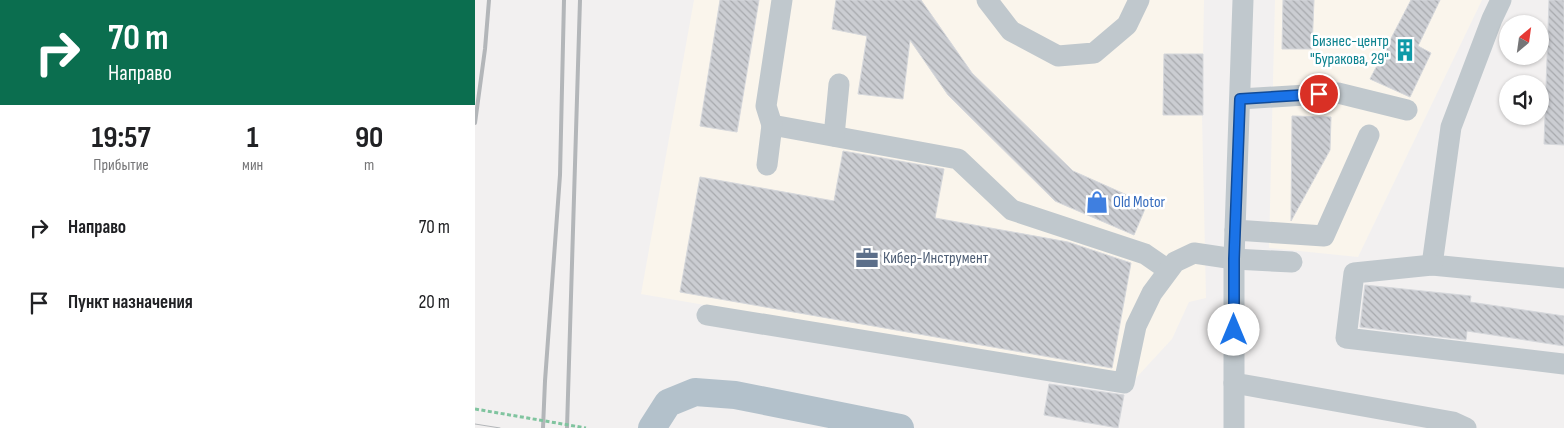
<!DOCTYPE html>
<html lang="ru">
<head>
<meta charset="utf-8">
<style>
	:root { --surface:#fff; --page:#f6f6f6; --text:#202124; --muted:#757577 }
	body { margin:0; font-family:"Sofia Sans Condensed",sans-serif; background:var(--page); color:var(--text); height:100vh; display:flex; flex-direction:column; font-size:19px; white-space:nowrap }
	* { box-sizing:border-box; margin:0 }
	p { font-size:16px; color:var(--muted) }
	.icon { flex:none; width:28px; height:28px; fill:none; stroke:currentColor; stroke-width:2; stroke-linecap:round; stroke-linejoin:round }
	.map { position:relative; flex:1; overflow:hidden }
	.side { display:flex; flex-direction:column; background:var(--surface); width:475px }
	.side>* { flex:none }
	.guide { background:#0b6e4f; color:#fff; overflow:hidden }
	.needle { width:32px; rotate:29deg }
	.tools { position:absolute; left:1024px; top:15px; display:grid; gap:10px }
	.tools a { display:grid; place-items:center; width:50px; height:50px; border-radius:50%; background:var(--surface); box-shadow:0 1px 4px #0004; font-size:25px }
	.pin { position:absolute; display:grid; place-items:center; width:42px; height:42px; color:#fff; margin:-21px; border:2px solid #fff; border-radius:50%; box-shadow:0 1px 5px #0007 }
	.me { position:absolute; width:55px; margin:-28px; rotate:0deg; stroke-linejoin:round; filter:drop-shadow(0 0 4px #0008) }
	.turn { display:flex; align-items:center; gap:18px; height:105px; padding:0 25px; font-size:22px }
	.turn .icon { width:65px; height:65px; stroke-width:2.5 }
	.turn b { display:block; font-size:35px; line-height:42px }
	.eta { display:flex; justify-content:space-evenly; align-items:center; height:85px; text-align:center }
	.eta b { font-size:30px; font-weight:700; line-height:35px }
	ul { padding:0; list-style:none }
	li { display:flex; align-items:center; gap:15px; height:75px; padding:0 25px }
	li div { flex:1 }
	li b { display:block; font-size:19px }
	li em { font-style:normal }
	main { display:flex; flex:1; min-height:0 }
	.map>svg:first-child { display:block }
	.commercial { fill:#faf5ec }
	.building { fill:url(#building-back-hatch); stroke:#d5d7db }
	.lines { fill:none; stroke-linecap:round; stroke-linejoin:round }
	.minor { stroke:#c0c8cd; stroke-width:21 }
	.major { stroke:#b3c1cb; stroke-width:28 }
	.tram { stroke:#b3b6b9; stroke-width:1 }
	.rail { stroke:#b3b6b9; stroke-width:4 }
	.path-bridge { stroke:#80c49f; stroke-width:3; stroke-dasharray:4 2.5; stroke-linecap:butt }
	.route-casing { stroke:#114b97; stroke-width:12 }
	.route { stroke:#1a73e8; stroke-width:9 }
	.labels { text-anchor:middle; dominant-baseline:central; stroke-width:5; stroke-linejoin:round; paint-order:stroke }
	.culture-label { font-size:16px; fill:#0d838f; stroke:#fff; text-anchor:end }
	.shop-label { font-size:16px; fill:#366cbe; stroke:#fff; text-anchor:start }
	.service-label { font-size:16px; fill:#4e5e75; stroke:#fff; text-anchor:start }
</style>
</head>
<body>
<main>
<section class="side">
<div class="guide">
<div class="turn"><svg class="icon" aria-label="right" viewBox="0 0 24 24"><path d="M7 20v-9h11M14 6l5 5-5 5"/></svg><div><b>70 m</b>Направо</div></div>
</div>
<div class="eta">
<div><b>19:57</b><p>Прибытие</p></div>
<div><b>1</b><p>мин</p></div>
<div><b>90</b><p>m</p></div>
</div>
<ul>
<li><svg class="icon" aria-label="right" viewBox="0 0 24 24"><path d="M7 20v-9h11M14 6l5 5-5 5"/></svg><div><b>Направо</b></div><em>70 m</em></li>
<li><svg class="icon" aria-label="arrive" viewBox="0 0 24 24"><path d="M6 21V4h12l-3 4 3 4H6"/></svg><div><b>Пункт назначения</b></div><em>20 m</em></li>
</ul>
</section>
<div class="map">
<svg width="1089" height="428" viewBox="0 0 1089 428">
	<defs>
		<pattern id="building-back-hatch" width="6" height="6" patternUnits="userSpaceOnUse" patternTransform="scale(1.25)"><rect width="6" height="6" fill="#cbcdd2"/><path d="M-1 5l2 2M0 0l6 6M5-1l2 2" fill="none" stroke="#a7a9ad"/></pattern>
	</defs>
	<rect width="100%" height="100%" fill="#f2f0f0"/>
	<g class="commercial">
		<path d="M 219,0 L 729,0 L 727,115 L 731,298 L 714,302 L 697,339 L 660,379 L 166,294 Z"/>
		<path d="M 800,0 L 1007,0 L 883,257 L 794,248 Z"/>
	</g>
	<g class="building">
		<path d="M 245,0 L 284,0 L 262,132 L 225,126 Z"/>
		<path d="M 361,0 L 446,0 L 497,73 L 598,171 L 672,204 L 659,235 L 580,201 L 473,95 L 435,40 L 428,99 L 383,94 L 392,36 L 357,29 Z"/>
		<path d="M 808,0 L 839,0 L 837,49 L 807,49 Z"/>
		<path d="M 936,0 L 965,0 L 943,46 L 956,53 L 935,97 L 895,79 Z"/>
		<path d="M 1074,0 L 1089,0 L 1089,145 L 1069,144 Z"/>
		<path d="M 689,54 L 728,54 L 728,115 L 688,115 Z"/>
		<path d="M 817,116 L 856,117 L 855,150 L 816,221 Z"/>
		<path d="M 368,151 L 469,169 L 460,218 L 593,242 L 656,263 L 637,368 L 205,292 L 225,177 L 359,201 Z"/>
		<path d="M 890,285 L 996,296 L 995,302 L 1089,316 L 1089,346 L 992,331 L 991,340 L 885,327 Z"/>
		<path d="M 574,384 L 649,395 L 643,428 L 569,415 Z"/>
	</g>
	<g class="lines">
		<g class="minor">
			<path d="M 307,0 L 291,106 L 297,125 L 483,159 L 537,210 L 670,254 L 693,270"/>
			<path d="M 512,0 L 536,31 L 583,56 L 619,53 L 652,25 L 664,0"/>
			<path d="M 1026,0 L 1017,19 L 976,127 L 957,265 L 1089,278"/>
			<path d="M 765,99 L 863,93 L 932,110"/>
			<path d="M 359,136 L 364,84"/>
			<path d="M 292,165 L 297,125"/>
			<path d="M 760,230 L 849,236 L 894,135"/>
			<path d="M 957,265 L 879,273 L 871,338 L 1089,364"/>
			<path d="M 232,315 L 649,383 L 661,326 L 677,293 L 700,262 L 719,253 L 759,259 L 817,262"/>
			<path d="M 759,383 L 978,422 L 991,428"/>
			<path d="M 759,428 L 759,259 L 768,0"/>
		</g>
		<path class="major" d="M 177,428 L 193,403 L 220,392 L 260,395 L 425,428"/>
		<path class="tram" d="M 0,424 L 25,428"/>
		<g class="rail">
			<path d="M 0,123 L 10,49 L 14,0"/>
			<path d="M 68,428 L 70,381 L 85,175 L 89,0"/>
			<path d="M 92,428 L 105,0"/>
		</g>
		<path class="path-bridge" d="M 0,409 L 111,428"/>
	</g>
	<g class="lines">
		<defs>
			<path id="route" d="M 759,330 L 759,259 L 765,99 L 844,94"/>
		</defs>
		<use href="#route" class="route-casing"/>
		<use href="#route" class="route"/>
	</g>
	<defs>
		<symbol id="building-bare" viewBox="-9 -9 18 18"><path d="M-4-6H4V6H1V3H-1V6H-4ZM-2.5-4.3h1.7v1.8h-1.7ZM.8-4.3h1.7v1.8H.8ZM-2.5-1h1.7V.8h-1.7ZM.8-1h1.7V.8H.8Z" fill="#0f9aa8" stroke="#fff" stroke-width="2.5" paint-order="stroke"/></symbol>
		<symbol id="shop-bare" viewBox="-9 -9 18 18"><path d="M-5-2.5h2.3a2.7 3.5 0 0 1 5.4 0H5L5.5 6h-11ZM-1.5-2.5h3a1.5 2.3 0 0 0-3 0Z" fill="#3f7fe0" stroke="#fff" stroke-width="2.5" paint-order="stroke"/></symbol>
		<symbol id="office-bare" viewBox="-9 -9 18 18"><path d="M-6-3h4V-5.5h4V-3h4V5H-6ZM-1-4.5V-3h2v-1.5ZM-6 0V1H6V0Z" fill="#5c6f8a" stroke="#fff" stroke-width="2.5" paint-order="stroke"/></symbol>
	</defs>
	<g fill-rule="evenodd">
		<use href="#building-bare" x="914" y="34" width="32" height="32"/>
		<use href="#shop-bare" x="606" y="186" width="32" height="32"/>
		<use href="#office-bare" x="376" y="242" width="32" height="32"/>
	</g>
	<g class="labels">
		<g class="culture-label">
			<text x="914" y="41">Бизнес-центр<tspan x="914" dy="18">"Буракова, 29"</tspan></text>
		</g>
		<g class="shop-label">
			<text x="638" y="202">Old Motor</text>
		</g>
		<g class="service-label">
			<text x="408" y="258">Кибер-Инструмент</text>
		</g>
	</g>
</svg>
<div class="tools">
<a><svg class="needle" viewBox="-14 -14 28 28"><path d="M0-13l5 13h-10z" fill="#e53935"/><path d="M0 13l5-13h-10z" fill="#757577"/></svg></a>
<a><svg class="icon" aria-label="sound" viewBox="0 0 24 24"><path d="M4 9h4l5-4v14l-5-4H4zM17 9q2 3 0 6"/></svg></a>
</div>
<div class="pin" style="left:844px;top:94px;background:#d93025"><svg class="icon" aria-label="arrive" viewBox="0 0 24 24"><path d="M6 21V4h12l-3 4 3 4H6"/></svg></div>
<svg class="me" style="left:759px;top:330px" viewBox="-20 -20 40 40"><circle r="19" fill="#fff"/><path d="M0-13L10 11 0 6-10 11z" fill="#1a73e8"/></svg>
</div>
</main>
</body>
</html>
